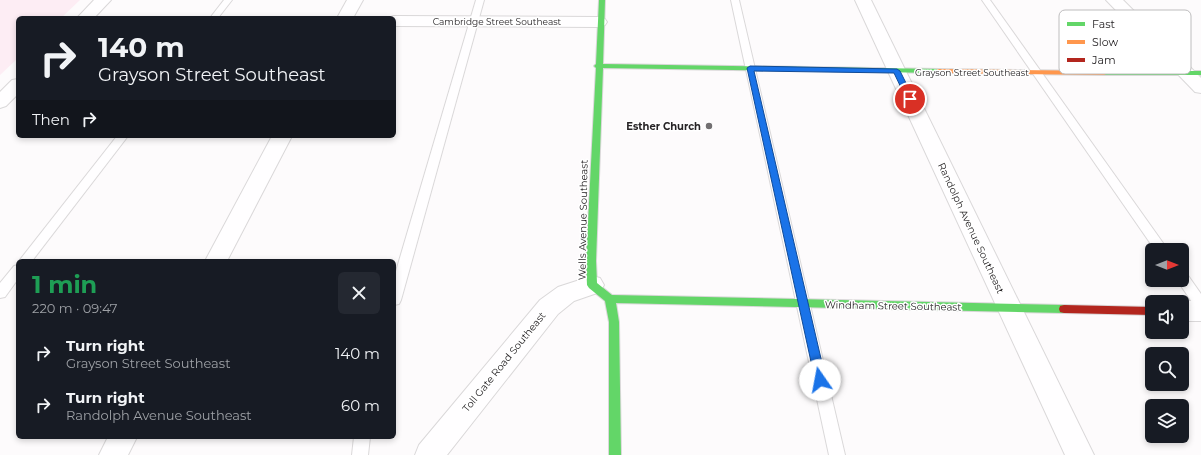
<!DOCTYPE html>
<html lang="en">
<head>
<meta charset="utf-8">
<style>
	:root { --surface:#171b24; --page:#242831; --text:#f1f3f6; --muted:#9ea1a6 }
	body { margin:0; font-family:Montserrat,sans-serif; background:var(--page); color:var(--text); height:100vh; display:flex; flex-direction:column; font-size:15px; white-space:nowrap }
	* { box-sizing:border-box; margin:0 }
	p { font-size:13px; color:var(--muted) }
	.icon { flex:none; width:22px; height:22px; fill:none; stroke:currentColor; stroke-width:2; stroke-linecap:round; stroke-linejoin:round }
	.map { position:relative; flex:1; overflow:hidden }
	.drawer { position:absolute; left:16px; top:259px; width:380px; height:180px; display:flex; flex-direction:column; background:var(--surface); border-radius:6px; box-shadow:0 2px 6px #0003 }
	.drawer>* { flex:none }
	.top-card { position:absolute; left:16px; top:16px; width:380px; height:122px; border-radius:6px; box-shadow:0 2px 6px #0003; background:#171b24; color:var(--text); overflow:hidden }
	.needle { width:26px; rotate:90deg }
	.buttons { position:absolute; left:1145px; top:243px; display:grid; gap:8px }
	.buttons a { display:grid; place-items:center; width:44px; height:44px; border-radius:6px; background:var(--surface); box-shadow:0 2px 6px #0003; font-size:20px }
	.pin { position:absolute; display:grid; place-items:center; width:34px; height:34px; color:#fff; margin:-17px; border:2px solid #fff; border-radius:50%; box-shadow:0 1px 4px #0007 }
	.me { position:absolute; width:44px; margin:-22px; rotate:348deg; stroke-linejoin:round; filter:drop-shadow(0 0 3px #0008) }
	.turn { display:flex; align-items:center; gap:14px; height:84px; padding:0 16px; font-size:18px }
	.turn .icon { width:52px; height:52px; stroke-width:2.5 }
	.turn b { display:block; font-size:28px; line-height:34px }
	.then { display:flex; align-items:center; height:38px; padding:0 16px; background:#0003; gap:8px; font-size:15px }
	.round { display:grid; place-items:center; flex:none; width:42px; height:42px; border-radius:6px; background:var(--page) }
	.head { display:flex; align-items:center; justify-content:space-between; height:68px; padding:0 16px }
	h1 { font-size:24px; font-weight:700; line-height:30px; color:#1e9e55 }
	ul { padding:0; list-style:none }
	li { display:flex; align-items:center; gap:12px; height:52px; padding:0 16px }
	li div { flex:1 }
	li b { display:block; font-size:15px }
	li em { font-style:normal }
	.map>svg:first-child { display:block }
	.green { fill:#fdedf4 }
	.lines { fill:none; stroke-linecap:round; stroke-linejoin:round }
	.lane-casing { stroke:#dad8d9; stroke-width:2 }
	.street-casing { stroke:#dad8d9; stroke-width:2 }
	.fast-casing { stroke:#dad8d9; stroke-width:2 }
	.slow-casing { stroke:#dad8d9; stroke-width:2 }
	.jam-casing { stroke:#dad8d9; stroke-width:2 }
	.lane { fill:#fffeff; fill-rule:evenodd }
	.street { fill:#fffeff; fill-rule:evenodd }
	.fast { fill:#63d668; fill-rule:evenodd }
	.slow { fill:#ff974d; fill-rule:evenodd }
	.jam { fill:#b3261e; fill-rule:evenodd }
	.route { fill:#1a73e8; stroke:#114b97 }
	.poi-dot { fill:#726f71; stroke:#fff; stroke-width:1.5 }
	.labels { text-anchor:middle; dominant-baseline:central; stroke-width:3; stroke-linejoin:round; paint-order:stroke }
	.far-street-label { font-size:9px; fill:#272426; stroke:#fff }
	.poi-label { font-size:10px; font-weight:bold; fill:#272426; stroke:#fff; text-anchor:end }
	.street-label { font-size:10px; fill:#272426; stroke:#fff }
	.key { fill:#fff; stroke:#bebdbe; stroke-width:1 }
	.key-label { font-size:11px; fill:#272426 }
</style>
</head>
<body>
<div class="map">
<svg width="1201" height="455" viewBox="0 0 1201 455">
	<rect width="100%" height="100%" fill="#fdfbfc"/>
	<path class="green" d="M 0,0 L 80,0 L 61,18 L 18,18 L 18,58 L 0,75 Z"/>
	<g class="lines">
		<defs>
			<g id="lane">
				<path d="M 224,0 L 232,0 L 218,18 L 210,18 Z"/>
				<path d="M 476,0 L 484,0 L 401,300 L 399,304 L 394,305 L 394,278 Z"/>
				<path d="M 731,0 L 739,0 L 845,455 L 829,455 Z"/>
				<path d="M 982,0 L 990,0 L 1168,250 L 1155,250 Z"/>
				<path d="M 117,136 L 128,136 L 32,261 L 19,261 Z"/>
				<path d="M 18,265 L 18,279 L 5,297 L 0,298 L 0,283 L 14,266 Z"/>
				<path d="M 1182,273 L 1187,274 L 1201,294 L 1201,309 L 1196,308 L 1177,280 L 1182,280 Z"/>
				<path d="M 354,437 L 370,437 L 368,455 L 352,455 Z"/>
			</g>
			<g id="street">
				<path d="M 94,0 L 111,0 L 94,18 L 77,18 Z"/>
				<path d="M 347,0 L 363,0 L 353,18 L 337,18 Z"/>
				<path d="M 855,0 L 871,0 L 1094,455 L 1065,455 Z"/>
				<path d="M 1106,0 L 1123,0 L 1201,78 L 1201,93 L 1195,92 Z"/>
				<path d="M 394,16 L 599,17 L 605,19 L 607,22 L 605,25 L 599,27 L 394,26 L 394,18 L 388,18 Z"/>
				<path d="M 18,79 L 18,94 L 6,106 L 0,108 L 0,92 L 12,80 Z"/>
				<path d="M 272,136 L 292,136 L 227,261 L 205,261 Z"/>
				<path d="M 592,276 L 600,278 L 604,285 L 600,292 L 574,301 L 558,314 L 447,455 L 415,455 L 419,445 L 540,300 L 558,287 Z"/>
				<path d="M 1182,301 L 1201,301 L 1201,321 L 1182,321 L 1182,302 L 1179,302 Z"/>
				<path d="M 108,437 L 137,437 L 128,455 L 99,455 Z"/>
			</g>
			<g id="fast">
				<path d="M 599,0 L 605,0 L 603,64 L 940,69 L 944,71 L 940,73 L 603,68 L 596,261 L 597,283 L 612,295 L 1064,305 L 1068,306 L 1069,309 L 1068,312 L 1064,313 L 616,303 L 619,322 L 621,455 L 609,455 L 609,322 L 605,301 L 589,288 L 587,285 L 586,261 L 596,68 L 594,66 L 596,64 Z"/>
				<path d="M 1101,71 L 1201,71 L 1201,75 L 1104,75 L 1100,73 Z"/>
			</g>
			<path id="slow" d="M 937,69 L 1104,71 L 1108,73 L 1104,75 L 940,73 L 937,73 Z"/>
			<path id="jam" d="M 1064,305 L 1152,307 L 1152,315 L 1064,313 L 1060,312 L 1059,309 L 1060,306 Z"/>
		</defs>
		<use href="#lane" class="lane-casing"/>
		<use href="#street" class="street-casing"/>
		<use href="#fast" class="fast-casing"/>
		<use href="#slow" class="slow-casing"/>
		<use href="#jam" class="jam-casing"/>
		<use href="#lane" class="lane"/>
		<use href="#street" class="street"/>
		<use href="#fast" class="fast"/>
		<use href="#slow" class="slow"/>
		<use href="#jam" class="jam"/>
	</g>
	<path class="route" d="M 750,66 L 897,69 L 900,71 L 914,99 L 910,101 L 907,100 L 894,73 L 754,71 L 826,380 L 824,383 L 820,384 L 816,383 L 815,380 L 747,68 Z"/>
	<circle class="poi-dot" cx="709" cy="126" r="4"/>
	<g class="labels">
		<g class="far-street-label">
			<text x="497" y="21">Cambridge Street Southeast</text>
			<text x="972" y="72">Grayson Street Southeast</text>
		</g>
		<g class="poi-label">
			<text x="701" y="126">Esther Church</text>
		</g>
		<g class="street-label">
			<text transform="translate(583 220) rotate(-89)">Wells Avenue Southeast</text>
			<text transform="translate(971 228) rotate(65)">Randolph Avenue Southeast</text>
			<text transform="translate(893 306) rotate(1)">Windham Street Southeast</text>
			<text transform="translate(504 362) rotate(-51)">Toll Gate Road Southeast</text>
		</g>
	</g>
	<rect x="1059" y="10" width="132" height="64" rx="6" class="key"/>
	<rect x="1067" y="22" width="18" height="4" fill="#63d668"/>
	<rect x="1067" y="40" width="18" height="4" fill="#ff974d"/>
	<rect x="1067" y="58" width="18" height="4" fill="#b3261e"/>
	<g class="key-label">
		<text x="1092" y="28">Fast</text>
		<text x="1092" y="46">Slow</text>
		<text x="1092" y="64">Jam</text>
	</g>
</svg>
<div class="buttons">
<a><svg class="needle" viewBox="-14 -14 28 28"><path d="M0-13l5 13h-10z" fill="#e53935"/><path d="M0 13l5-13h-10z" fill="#9ea1a6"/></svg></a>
<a><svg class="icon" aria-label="sound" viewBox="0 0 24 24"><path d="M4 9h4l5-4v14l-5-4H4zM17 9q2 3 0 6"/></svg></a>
<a><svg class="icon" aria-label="search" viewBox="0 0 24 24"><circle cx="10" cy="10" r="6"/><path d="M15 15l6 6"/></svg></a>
<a><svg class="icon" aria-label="layers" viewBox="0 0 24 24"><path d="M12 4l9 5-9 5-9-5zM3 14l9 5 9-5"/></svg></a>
</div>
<div class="pin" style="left:910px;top:99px;background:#d93025"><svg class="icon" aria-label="arrive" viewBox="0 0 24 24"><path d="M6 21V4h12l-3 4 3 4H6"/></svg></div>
<svg class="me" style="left:820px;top:380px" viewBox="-20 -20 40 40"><circle r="19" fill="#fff"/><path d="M0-13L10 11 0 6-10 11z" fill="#1a73e8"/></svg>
<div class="top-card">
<div class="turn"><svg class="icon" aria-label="right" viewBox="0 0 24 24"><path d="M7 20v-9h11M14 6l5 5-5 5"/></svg><div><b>140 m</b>Grayson Street Southeast</div></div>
<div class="then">Then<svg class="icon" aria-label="right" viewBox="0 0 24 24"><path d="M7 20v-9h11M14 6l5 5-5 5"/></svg></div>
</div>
<section class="drawer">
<div class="head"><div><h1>1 min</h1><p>220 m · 09:47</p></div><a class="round"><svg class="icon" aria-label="close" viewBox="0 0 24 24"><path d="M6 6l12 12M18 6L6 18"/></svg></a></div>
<ul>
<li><svg class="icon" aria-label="right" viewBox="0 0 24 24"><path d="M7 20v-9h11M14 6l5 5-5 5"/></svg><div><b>Turn right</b><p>Grayson Street Southeast</p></div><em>140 m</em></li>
<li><svg class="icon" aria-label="right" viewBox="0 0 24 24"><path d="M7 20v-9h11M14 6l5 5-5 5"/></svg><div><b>Turn right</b><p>Randolph Avenue Southeast</p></div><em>60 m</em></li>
</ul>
</section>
</div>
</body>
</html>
